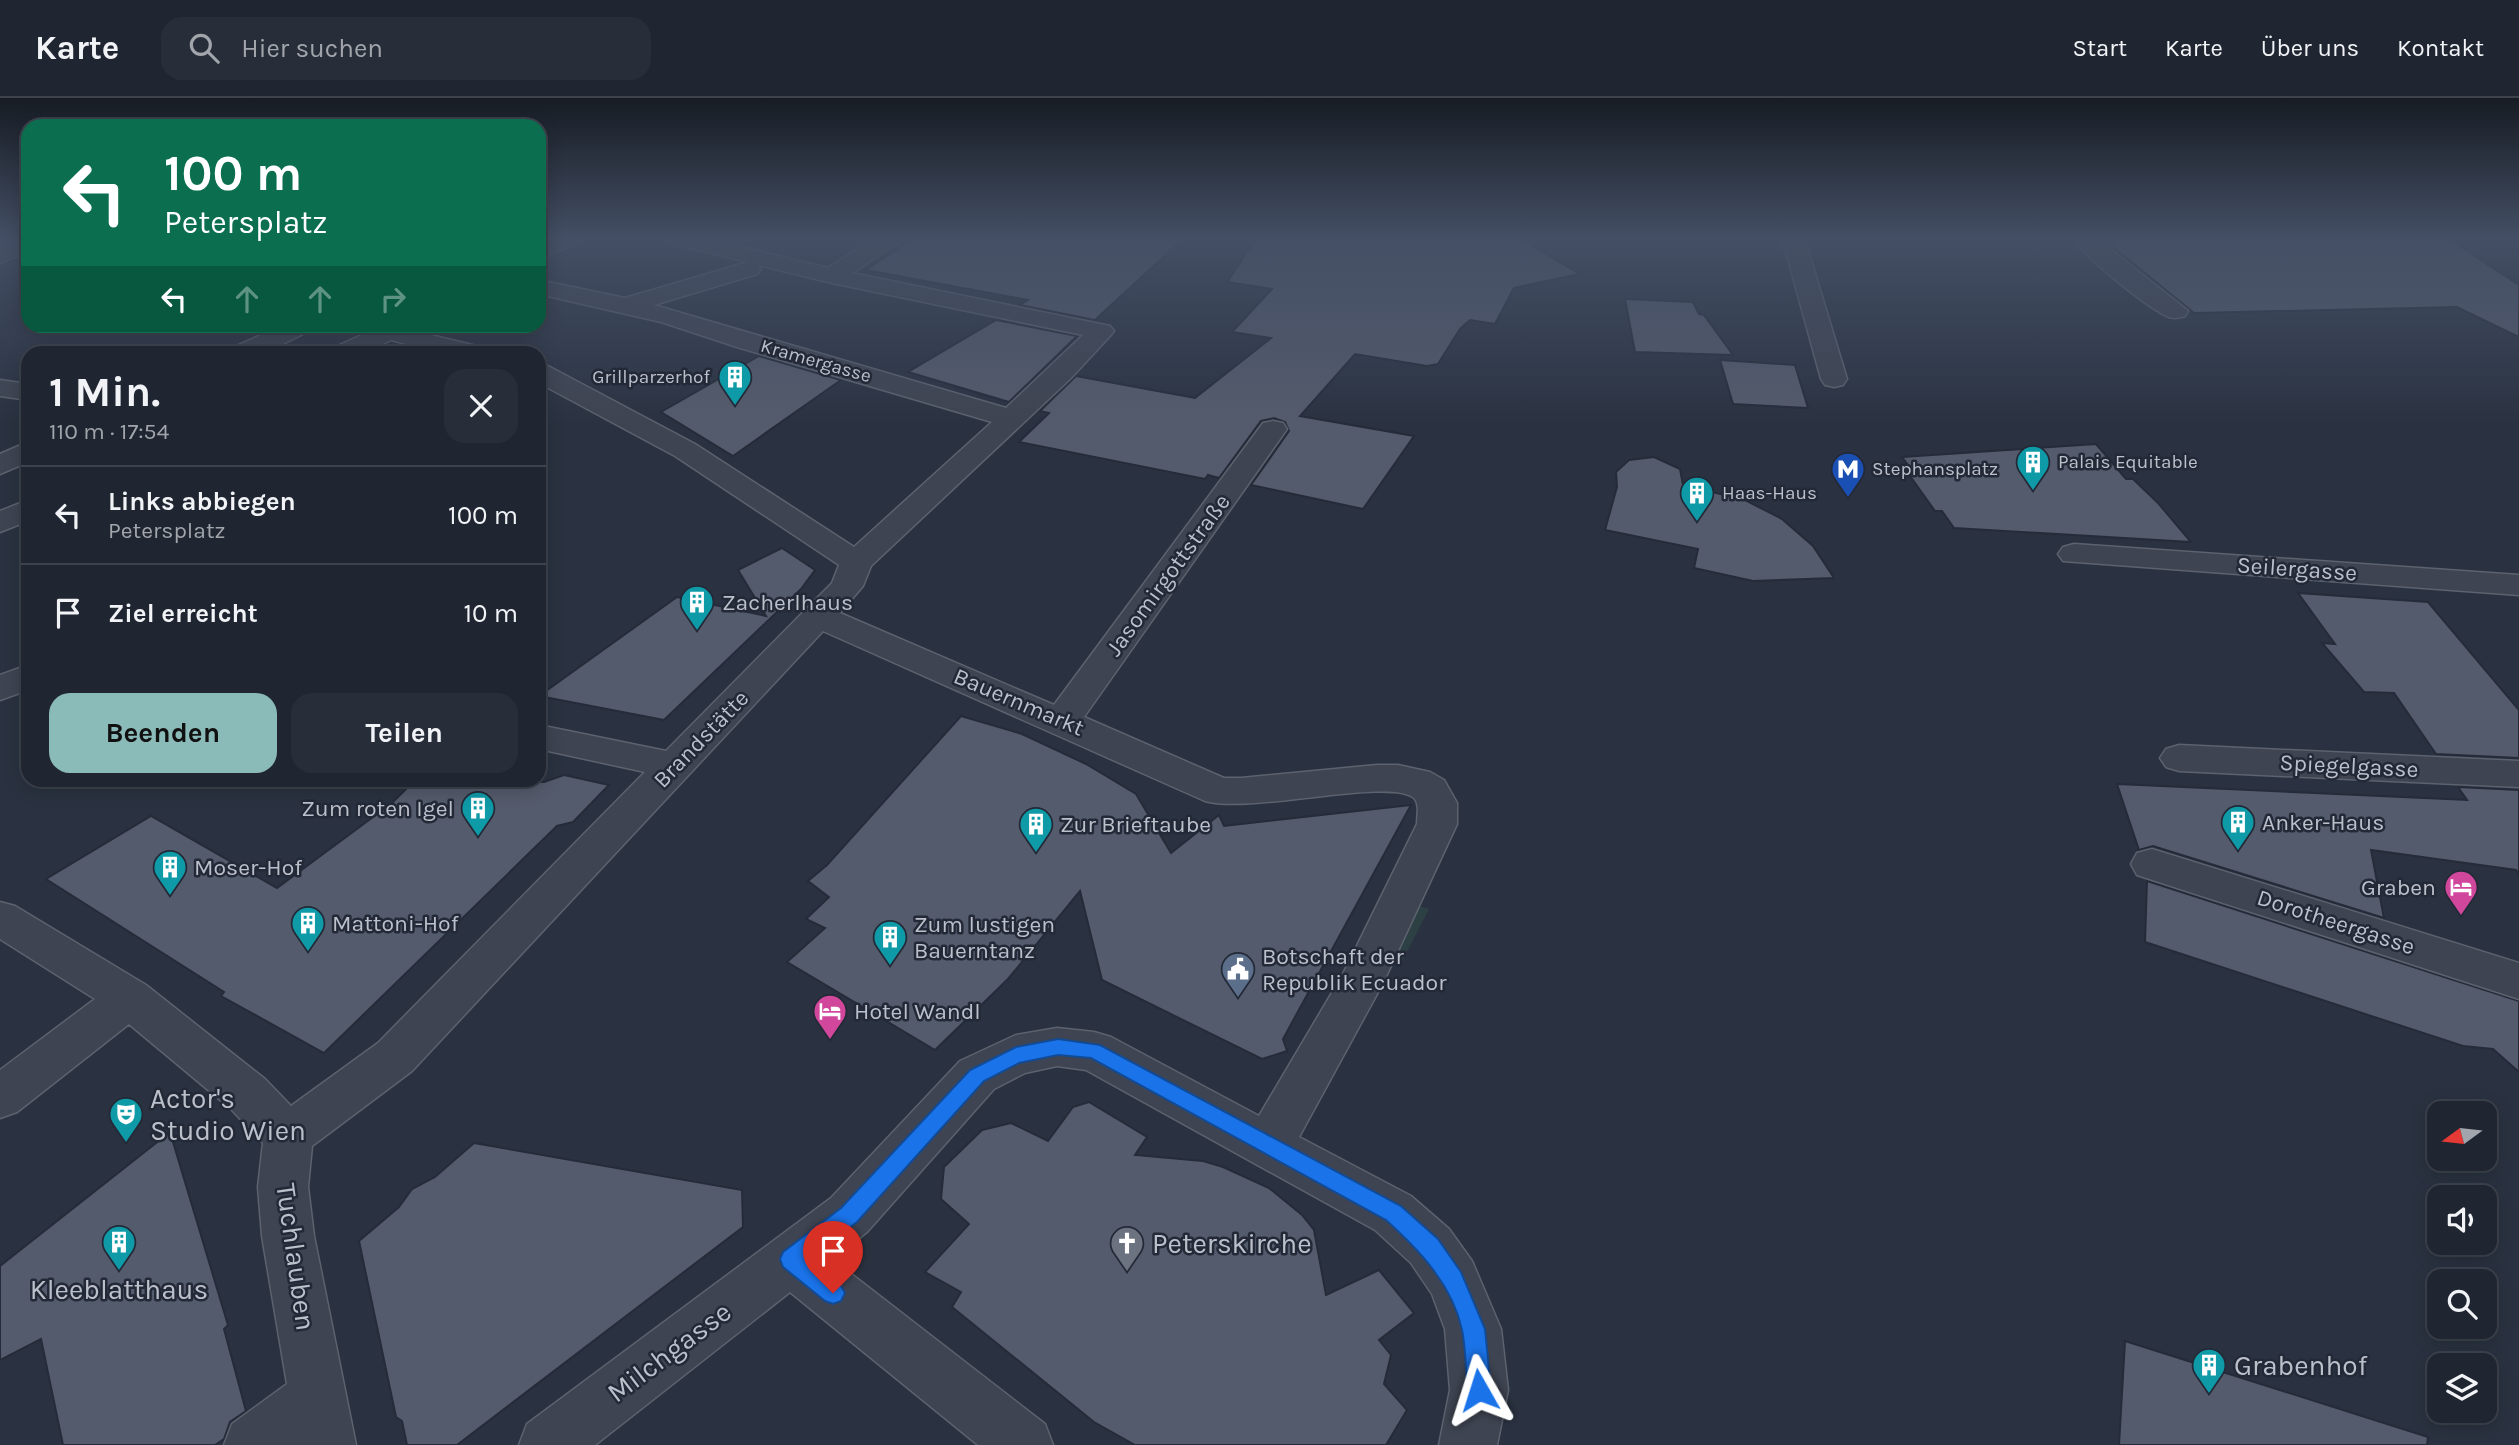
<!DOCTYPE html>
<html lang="de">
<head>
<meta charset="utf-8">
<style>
	:root { --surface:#202631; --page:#282e39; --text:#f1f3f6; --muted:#a2a5ab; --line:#3d434d; --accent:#8bbbb9 }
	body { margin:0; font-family:Karla,sans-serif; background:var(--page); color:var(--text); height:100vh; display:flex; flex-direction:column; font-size:26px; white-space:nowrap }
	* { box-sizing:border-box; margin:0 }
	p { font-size:23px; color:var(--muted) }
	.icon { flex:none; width:38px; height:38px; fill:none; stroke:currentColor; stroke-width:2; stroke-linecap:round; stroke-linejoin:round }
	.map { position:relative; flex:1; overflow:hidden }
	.sheet { position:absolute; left:21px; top:248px; width:525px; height:441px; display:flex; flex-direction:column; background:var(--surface); border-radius:21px; box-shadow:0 4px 18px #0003,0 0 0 2px var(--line) }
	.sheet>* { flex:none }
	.top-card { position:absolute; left:21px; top:21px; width:525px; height:214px; border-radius:21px; box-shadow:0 4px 18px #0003,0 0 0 2px var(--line); background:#0b6e4f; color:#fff; overflow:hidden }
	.needle { width:46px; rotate:255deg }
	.controls { position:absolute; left:2427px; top:1003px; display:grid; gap:14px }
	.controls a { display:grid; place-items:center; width:70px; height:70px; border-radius:14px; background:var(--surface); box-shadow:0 4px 18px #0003,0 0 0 2px var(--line); font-size:35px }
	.pin { position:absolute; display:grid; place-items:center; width:60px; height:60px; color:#fff; margin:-72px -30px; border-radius:50% 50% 50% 0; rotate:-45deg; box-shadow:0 0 7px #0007 }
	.pin .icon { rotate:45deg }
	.me { position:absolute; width:77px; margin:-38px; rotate:354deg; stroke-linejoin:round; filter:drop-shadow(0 0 5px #0008) }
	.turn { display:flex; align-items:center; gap:24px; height:147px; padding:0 28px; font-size:32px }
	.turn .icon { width:91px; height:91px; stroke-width:2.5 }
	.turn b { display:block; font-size:49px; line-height:60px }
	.lanes { display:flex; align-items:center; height:66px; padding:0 28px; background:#0003; justify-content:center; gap:35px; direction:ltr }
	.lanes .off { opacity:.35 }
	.round { display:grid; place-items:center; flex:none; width:74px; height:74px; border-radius:21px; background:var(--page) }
	.overview { display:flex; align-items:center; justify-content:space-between; height:119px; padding:0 28px }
	h1 { font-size:42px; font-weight:700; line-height:52px }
	.primary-button { display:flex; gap:14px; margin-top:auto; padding:14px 28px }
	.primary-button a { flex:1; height:80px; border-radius:21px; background:var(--accent); color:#111; font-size:28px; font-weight:700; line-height:80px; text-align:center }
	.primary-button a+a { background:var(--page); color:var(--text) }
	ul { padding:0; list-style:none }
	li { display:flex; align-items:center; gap:21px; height:98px; padding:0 28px; border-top:2px solid var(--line) }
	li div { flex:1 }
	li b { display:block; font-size:26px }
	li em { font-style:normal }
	header { display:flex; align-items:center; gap:42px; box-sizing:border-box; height:98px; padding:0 35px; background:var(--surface); border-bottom:2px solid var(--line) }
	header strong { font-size:33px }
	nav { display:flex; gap:38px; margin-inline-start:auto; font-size:24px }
	.search { width:490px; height:63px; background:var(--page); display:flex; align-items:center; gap:18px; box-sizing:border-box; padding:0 24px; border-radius:21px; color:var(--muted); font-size:26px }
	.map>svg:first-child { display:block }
	.green { fill:#2d4043 }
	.building { fill:#545b6c; stroke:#252b39; stroke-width:2 }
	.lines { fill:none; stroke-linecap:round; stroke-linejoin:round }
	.street-casing { stroke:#5c626e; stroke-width:3 }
	.street { fill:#3e4451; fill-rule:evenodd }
	.route { fill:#1a73e8; stroke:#114b97; stroke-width:2 }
	.labels { text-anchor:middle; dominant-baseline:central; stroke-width:5; stroke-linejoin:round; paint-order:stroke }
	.far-street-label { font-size:19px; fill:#bbc0cb; stroke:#232937 }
	.far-poi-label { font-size:19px; fill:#bbc0cb; stroke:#232937; text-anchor:start }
	.street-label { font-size:23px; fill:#bbc0cb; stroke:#232937 }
	.poi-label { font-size:23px; fill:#bbc0cb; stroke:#232937; text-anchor:start }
	.near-poi-label { font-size:28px; fill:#bbc0cb; stroke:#232937; text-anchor:start }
	.near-street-label { font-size:28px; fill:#bbc0cb; stroke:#232937 }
</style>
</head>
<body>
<header>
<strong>Karte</strong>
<div class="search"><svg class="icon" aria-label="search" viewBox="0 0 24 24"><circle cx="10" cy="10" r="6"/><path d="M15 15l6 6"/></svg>Hier suchen</div>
<nav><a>Start</a><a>Karte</a><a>Über uns</a><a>Kontakt</a></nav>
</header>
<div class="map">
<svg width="2519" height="1347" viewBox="0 0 2519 1347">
	<rect width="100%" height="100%" fill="#2a3241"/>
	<path class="green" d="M 1412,806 L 1429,811 L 1400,867 L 1384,862 Z"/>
	<g class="building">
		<path d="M 915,139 L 1185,139 L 1095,222 L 1020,207 L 1028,202 L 866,172 Z"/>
		<path d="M 1257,139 L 1517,139 L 1580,176 L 1514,190 L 1495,226 L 1470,222 L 1460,231 L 1438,266 L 1427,268 L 1355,256 L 1300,318 L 1414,338 L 1363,411 L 1251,387 L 1289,333 L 1285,324 L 1274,320 L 1261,323 L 1219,380 L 1208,377 L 1205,381 L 1019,344 L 1049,315 L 1040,313 L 1076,278 L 1195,300 L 1271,240 L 1232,234 L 1272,191 L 1227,184 Z"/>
		<path d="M 2101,139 L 2446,139 L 2519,187 L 2519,239 L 2457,209 L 2194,215 Z"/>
		<path d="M 1625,201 L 1693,204 L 1699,216 L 1704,217 L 1733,257 L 1635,254 Z"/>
		<path d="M 996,222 L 1077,238 L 1009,304 L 908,274 Z"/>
		<path d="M 759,258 L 841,282 L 733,358 L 661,314 Z"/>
		<path d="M 1720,262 L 1795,267 L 1808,310 L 1733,306 Z"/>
		<path d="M 2096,346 L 2126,381 L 2133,381 L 2158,405 L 2191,444 L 1954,430 L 1942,413 L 1935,413 L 1905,371 L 1911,371 L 1902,359 Z"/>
		<path d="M 1654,359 L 1680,371 L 1683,387 L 1745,402 L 1782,421 L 1813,448 L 1834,480 L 1753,483 L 1694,470 L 1698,451 L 1605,432 L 1617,389 L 1616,374 L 1629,362 Z"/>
		<path d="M 782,450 L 815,472 L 801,491 L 664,622 L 539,598 L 677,499 L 766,518 L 738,472 Z"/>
		<path d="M 2298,495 L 2428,504 L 2519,612 L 2519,660 L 2436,656 L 2394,595 L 2364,594 L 2322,545 L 2335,546 Z"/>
		<path d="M 961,618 L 1022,636 L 1086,666 L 1136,696 L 1171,755 L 1219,717 L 1224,728 L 1411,707 L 1283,941 L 1287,953 L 1262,961 L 1102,882 L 1080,793 L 1008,881 L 935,952 L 787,864 L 825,830 L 806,821 L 829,799 L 808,783 L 827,767 Z"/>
		<path d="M 564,677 L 609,687 L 573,724 L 557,728 L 324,955 L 221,898 L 224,894 L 46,781 L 151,718 L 277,790 L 392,705 L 415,682 L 544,684 Z"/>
		<path d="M 2117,686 L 2467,702 L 2458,689 L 2519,692 L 2519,777 L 2516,772 L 2371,752 L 2384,820 L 2153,748 L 2139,752 Z"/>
		<path d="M 2147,783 L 2519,903 L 2519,974 L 2493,951 L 2463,948 L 2145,844 Z"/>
		<path d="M 1089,1004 L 1147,1039 L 1135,1057 L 1203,1063 L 1223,1069 L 1269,1090 L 1302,1117 L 1314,1132 L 1326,1197 L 1379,1172 L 1414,1215 L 1379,1242 L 1391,1257 L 1384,1286 L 1407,1312 L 1386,1347 L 1135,1347 L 1094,1324 L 952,1209 L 961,1194 L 925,1174 L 969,1126 L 941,1101 L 944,1069 L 982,1032 L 1011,1025 L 1048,1043 L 1073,1009 Z"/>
		<path d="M 170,1034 L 228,1227 L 224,1231 L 246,1313 L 230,1324 L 224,1341 L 215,1347 L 63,1347 L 41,1241 L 0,1262 L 0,1168 Z"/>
		<path d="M 474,1045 L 742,1092 L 743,1129 L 457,1347 L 407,1347 L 402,1323 L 396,1319 L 359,1143 L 399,1109 L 412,1091 L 435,1079 Z"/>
		<path d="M 2125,1243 L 2428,1339 L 2427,1347 L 2119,1347 Z"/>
	</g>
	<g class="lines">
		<defs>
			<g id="street">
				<path d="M 20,139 L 28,139 L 28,153 L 0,165 L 0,149 Z"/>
				<path d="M 553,139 L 581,139 L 578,144 L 539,162 L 539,146 Z"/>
				<path d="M 662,139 L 700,139 L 828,170 L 876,139 L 902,139 L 899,144 L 852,175 L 1110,228 L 1114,233 L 1110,238 L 1071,280 L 871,468 L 863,488 L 840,515 L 1054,607 L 1263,325 L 1273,323 L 1283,325 L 1287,331 L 1084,619 L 1224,680 L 1241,680 L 1377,667 L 1398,667 L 1430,674 L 1444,682 L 1457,705 L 1457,726 L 1383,885 L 1299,1039 L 1411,1098 L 1449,1131 L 1472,1163 L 1501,1231 L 1508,1292 L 1497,1347 L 1439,1347 L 1450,1292 L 1445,1231 L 1432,1196 L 1411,1165 L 1375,1132 L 1086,972 L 1057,968 L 1025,975 L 994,991 L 867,1134 L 832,1161 L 1045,1326 L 1053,1347 L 978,1347 L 790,1194 L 595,1347 L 519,1347 L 527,1326 L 831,1100 L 960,963 L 1016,937 L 1057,930 L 1094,934 L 1111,939 L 1259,1018 L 1343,876 L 1417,726 C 1417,718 1420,706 1414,700 C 1391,679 1251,716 1205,703 L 823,533 L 412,973 L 312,1048 L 308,1089 L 314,1138 L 356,1347 L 224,1347 L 232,1326 L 287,1286 L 262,1138 L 258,1089 L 263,1045 L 231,1011 L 129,926 L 17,1014 L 0,1020 L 0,972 L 95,901 L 0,841 L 0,804 L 15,808 L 146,887 L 265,981 L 291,1008 L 378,945 L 645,674 L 539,651 L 539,627 L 666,653 L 832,485 L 839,467 L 675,358 L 539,285 L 539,266 L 548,268 L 695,346 L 854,449 L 992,324 L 737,249 L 661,224 L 539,196 L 539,182 L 625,200 L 748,164 L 665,144 ZM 758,167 L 832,185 L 1083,237 L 1006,310 L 654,207 L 757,176 L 761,171 Z"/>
				<path d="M 1782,139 L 1804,139 L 1847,281 L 1843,287 L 1834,289 L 1825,287 L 1821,281 Z"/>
				<path d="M 2071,139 L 2095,139 L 2188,213 L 2185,218 C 2179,220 2174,221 2169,219 C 2147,210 2084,158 2071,139 Z"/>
				<path d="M 281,228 L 313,228 L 309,233 L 263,256 L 228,256 L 232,250 Z"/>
				<path d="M 381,228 L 412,228 L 410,232 L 485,250 L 489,256 L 443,256 L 391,242 L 363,256 L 329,256 L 333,250 Z"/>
				<path d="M 0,282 L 28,286 L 28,302 L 0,298 Z"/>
				<path d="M 28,344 L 28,364 L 0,376 L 0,356 Z"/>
				<path d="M 28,402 L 28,423 L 0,434 L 0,413 Z"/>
				<path d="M 2074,446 L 2519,477 L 2519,497 L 2063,463 L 2058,456 L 2063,449 Z"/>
				<path d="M 28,567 L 28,592 L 0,602 L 0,577 Z"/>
				<path d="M 2179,647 L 2519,663 L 2519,689 L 2179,673 L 2166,669 L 2160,660 L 2166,651 Z"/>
				<path d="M 2152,751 L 2519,865 L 2519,901 L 2137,777 L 2131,766 L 2137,755 Z"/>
			</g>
		</defs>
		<use href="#street" class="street-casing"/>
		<use href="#street" class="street"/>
	</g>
	<linearGradient id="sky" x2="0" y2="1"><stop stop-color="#171c24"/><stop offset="0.43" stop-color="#444f65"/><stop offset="1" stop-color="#444f65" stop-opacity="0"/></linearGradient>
	<rect width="2519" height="327" fill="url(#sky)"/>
	<path class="route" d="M 1058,941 L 1100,947 L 1401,1108 L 1438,1141 L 1461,1174 L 1485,1231 L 1491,1292 L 1488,1301 L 1479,1304 L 1471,1301 L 1467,1292 C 1466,1273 1466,1252 1462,1232 C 1452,1186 1419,1152 1386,1122 L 1091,960 L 1058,957 L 1019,965 L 984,983 L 857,1124 L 808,1162 L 841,1188 L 845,1195 L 841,1203 L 833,1206 L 825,1203 L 783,1169 L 780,1161 L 783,1154 L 841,1110 L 970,972 L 1016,949 Z"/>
	<defs>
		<symbol id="building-pin" viewBox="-11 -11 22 30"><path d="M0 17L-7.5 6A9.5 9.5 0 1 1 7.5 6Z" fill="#0f9aa8" stroke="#232937"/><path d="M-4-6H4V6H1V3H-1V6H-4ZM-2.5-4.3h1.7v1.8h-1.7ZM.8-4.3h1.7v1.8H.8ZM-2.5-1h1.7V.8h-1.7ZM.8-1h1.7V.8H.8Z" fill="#fff"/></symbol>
		<symbol id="metro-pin" viewBox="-11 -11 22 30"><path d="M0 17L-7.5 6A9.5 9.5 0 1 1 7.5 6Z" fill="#1a4fb4" stroke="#232937"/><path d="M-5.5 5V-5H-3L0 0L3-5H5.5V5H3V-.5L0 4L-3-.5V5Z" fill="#fff"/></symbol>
		<symbol id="hotel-pin" viewBox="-11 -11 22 30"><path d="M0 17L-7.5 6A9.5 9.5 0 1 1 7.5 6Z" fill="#d1479c" stroke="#232937"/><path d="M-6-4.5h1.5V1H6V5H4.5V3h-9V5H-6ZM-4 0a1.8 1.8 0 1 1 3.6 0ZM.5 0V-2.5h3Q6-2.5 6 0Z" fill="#fff"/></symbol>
		<symbol id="civic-pin" viewBox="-11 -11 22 30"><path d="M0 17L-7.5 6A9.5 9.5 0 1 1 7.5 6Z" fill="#5c6f8a" stroke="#232937"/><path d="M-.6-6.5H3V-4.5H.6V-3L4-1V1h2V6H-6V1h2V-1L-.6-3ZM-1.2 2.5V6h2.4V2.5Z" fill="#fff"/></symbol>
		<symbol id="theatre-pin" viewBox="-11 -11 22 30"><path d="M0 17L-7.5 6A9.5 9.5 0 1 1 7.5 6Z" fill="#0f9aa8" stroke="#232937"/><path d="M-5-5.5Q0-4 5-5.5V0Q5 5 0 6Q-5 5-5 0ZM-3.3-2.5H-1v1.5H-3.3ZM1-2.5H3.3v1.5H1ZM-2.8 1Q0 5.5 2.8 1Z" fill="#fff"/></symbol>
		<symbol id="church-pin" viewBox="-11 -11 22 30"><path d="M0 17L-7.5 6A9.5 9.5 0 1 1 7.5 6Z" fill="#6b7280" stroke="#232937"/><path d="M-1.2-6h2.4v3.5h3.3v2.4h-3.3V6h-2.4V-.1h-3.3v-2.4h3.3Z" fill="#fff"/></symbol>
	</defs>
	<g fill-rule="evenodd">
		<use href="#building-pin" x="716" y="260" width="38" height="52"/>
		<use href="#building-pin" x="2014" y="345" width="38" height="52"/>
		<use href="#metro-pin" x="1829" y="352" width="38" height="52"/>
		<use href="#building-pin" x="1678" y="376" width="38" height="52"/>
		<use href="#building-pin" x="678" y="485" width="38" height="52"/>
		<use href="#building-pin" x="459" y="691" width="38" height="52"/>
		<use href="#building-pin" x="2219" y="705" width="38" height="52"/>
		<use href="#building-pin" x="1017" y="707" width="38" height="52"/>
		<use href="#building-pin" x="151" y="750" width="38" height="52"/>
		<use href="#hotel-pin" x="2442" y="770" width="38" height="52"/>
		<use href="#building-pin" x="289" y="806" width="38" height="52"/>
		<use href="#building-pin" x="871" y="820" width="38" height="52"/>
		<use href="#civic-pin" x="1219" y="852" width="38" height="52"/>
		<use href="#hotel-pin" x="811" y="894" width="38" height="52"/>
		<use href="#theatre-pin" x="107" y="997" width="38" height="52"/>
		<use href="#building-pin" x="100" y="1125" width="38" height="52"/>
		<use href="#church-pin" x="1108" y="1126" width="38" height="52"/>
		<use href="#building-pin" x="2190" y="1248" width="38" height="52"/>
	</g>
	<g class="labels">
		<g class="far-street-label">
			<text transform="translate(816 263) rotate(16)">Kramergasse</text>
		</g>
		<g class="far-poi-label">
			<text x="710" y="279" text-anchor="end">Grillparzerhof</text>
			<text x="2058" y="364">Palais Equitable</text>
			<text x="1872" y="371">Stephansplatz</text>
			<text x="1722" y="395">Haas-Haus</text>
		</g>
		<g class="street-label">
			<text transform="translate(2297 471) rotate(4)">Seilergasse</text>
			<text transform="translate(1168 477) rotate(-54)">Jasomirgottstraße</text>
			<text transform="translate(1019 604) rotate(23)">Bauernmarkt</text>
			<text transform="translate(701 641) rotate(-46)">Brandstätte</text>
			<text transform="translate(2349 668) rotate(3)">Spiegelgasse</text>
			<text transform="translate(2336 824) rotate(18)">Dorotheergasse</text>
		</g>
		<g class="poi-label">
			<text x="722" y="504">Zacherlhaus</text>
			<text x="454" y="710" text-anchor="end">Zum roten Igel</text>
			<text x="2262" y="724">Anker-Haus</text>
			<text x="1060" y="726">Zur Brieftaube</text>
			<text x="194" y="769">Moser-Hof</text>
			<text x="2436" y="789" text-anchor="end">Graben</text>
			<text x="332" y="825">Mattoni-Hof</text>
			<text x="914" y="826">Zum lustigen<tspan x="914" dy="26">Bauerntanz</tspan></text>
			<text x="1262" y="858">Botschaft der<tspan x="1262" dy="26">Republik Ecuador</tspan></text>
			<text x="854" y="913">Hotel Wandl</text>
		</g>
		<g class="near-poi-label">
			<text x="150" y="1000">Actor's<tspan x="150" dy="32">Studio Wien</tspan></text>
			<text x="1152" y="1145">Peterskirche</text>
			<text x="119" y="1191" text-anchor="middle">Kleeblatthaus</text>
			<text x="2234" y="1267">Grabenhof</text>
		</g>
		<g class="near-street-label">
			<text transform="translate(296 1159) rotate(82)">Tuchlauben</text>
			<text transform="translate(669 1254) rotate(-37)">Milchgasse</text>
		</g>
	</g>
</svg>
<div class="controls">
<a><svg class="needle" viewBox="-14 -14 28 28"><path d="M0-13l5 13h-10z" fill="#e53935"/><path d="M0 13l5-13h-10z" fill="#a2a5ab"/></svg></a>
<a><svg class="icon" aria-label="sound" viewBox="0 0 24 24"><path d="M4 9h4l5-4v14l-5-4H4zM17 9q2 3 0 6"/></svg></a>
<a><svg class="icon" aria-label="search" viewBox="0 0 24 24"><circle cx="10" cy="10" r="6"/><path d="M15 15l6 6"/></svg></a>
<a><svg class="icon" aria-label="layers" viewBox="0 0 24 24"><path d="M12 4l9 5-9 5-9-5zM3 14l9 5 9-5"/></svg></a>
</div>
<div class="pin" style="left:833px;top:1195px;background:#d93025"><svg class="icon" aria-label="arrive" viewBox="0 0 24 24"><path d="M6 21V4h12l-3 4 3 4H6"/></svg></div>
<svg class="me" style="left:1479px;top:1292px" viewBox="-20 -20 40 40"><path d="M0-17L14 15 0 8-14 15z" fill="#1a73e8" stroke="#fff" stroke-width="4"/></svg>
<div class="top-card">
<div class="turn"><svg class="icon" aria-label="left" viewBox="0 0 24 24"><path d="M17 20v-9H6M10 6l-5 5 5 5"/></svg><div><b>100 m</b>Petersplatz</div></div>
<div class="lanes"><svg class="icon" aria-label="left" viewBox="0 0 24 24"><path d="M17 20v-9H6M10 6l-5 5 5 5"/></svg><svg class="icon off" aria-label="ahead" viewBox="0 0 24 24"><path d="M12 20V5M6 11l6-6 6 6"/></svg><svg class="icon off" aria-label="ahead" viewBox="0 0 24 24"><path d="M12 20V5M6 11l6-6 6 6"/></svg><svg class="icon off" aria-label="right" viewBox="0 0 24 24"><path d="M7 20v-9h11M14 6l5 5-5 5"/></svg></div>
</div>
<section class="sheet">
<div class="overview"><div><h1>1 Min.</h1><p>110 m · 17:54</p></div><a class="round"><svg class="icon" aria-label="close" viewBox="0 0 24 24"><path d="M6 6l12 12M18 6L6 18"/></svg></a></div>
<ul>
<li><svg class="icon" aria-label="left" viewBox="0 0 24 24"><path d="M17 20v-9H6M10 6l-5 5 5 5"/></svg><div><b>Links abbiegen</b><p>Petersplatz</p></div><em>100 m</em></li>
<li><svg class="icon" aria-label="arrive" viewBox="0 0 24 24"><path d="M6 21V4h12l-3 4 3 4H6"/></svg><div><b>Ziel erreicht</b></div><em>10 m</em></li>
</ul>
<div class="primary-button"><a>Beenden</a><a>Teilen</a></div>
</section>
</div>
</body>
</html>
